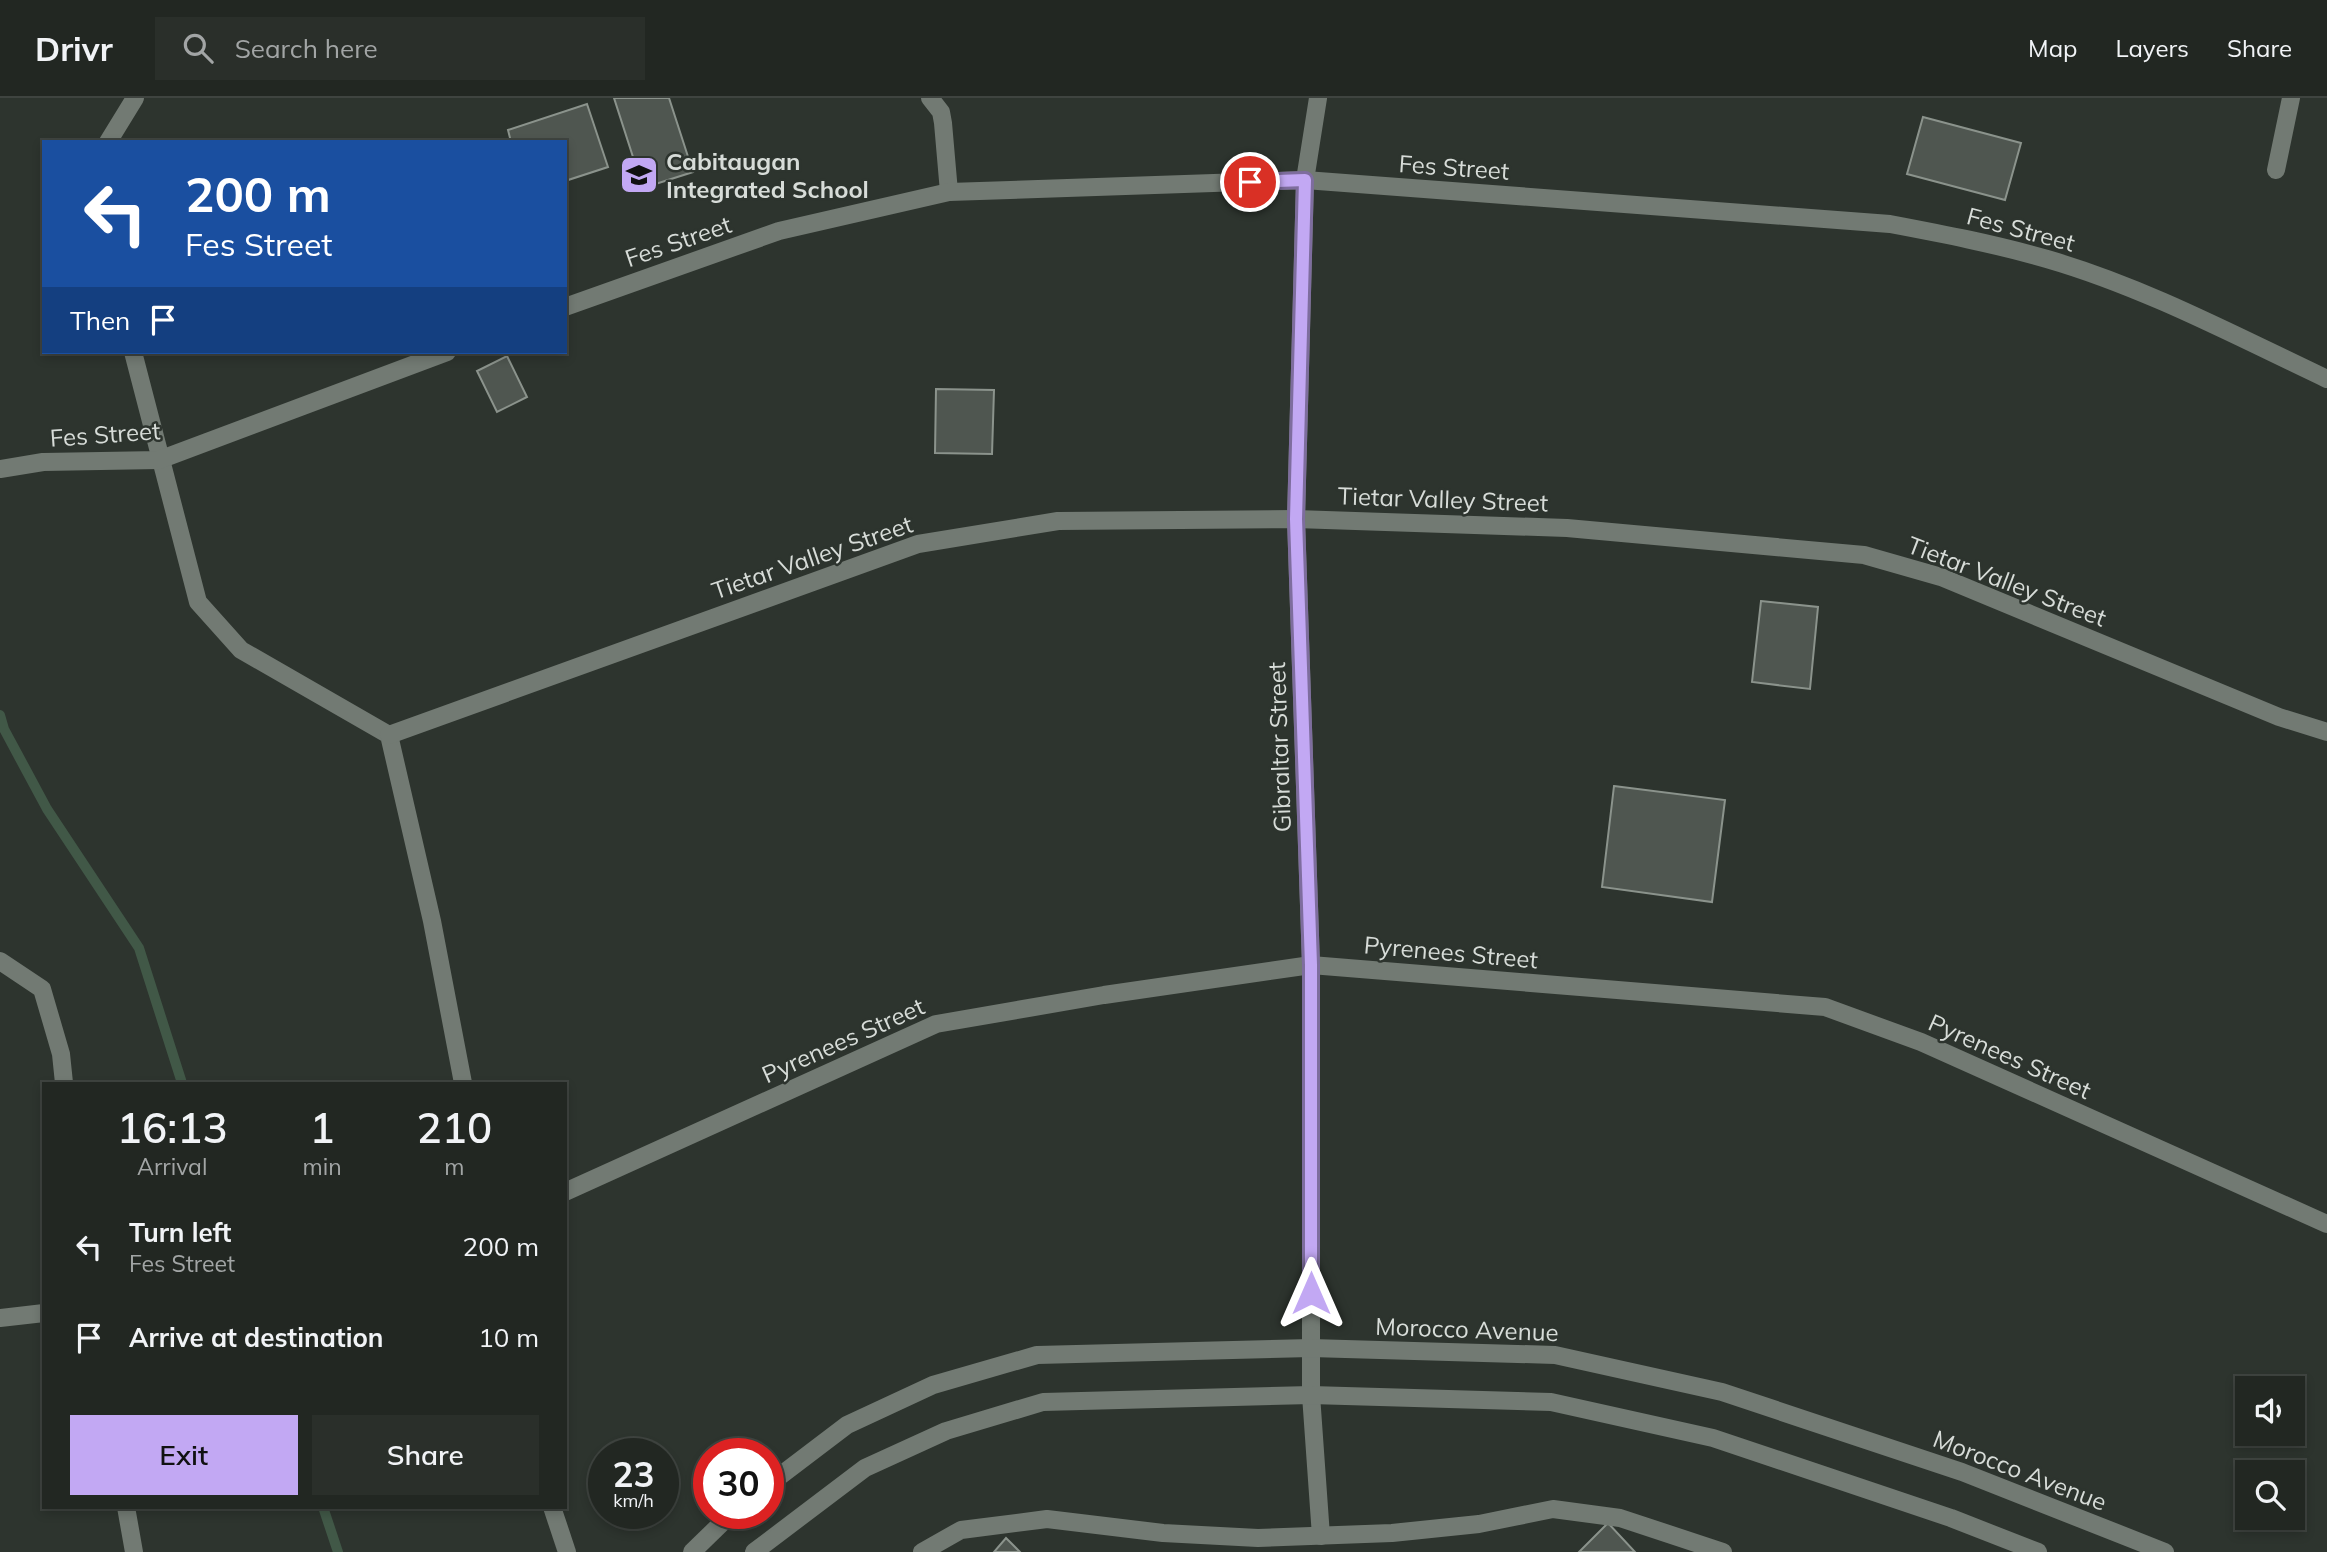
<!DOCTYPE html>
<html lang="en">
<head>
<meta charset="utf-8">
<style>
	:root { --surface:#222722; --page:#2a2f2a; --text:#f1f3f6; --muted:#a2a5a5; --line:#3f4440; --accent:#c2a8f3 }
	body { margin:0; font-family:Mulish,sans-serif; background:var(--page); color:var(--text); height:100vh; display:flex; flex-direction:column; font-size:26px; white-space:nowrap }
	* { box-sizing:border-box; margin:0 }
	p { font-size:23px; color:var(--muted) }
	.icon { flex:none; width:38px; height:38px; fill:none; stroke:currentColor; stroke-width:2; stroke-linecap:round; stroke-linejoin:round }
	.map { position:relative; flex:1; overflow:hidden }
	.sheet { position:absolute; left:42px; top:984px; width:525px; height:427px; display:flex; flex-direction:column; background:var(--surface); border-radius:0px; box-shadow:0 4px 10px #0003,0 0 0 2px var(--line) }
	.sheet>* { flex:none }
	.banner { position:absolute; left:42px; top:42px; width:525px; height:214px; border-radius:0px; box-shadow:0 4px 10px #0003,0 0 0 2px var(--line); background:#1a4fa0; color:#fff; overflow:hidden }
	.fabs { position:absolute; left:2235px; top:1278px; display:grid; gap:14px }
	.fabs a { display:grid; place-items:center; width:70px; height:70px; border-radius:0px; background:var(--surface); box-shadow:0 4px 10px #0003,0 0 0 2px var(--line); font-size:35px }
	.speed { position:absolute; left:588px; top:1340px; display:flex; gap:14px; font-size:35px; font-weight:700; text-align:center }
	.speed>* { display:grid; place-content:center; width:91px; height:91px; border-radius:50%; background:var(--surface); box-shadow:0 4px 10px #0003,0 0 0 2px var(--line); line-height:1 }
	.speed small { font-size:18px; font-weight:400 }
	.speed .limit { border:10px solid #d22; background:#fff; color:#111 }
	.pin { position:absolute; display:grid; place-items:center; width:60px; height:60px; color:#fff; margin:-30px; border:4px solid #fff; border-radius:50%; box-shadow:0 2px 7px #0007 }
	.me { position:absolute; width:77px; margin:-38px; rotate:0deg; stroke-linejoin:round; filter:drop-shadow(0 0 5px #0008) }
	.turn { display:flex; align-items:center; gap:24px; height:147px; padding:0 28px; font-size:32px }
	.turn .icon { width:91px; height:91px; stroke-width:2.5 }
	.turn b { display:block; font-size:49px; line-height:60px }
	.then { display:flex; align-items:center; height:66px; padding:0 28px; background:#0003; gap:14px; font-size:26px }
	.eta { display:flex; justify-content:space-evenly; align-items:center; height:119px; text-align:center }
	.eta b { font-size:42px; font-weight:600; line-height:49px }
	.primary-button { display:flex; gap:14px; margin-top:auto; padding:14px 28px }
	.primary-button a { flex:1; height:80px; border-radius:0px; background:var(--accent); color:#111; font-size:28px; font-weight:600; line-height:80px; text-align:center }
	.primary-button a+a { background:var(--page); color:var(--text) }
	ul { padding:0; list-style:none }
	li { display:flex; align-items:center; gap:21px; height:91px; padding:0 28px }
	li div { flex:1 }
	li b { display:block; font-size:26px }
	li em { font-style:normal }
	header { display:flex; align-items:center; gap:42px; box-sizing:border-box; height:98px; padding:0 35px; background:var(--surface); border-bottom:2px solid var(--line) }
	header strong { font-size:33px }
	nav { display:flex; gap:38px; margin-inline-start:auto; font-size:24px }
	.search { width:490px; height:63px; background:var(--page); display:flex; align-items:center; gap:18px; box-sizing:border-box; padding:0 24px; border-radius:0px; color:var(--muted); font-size:26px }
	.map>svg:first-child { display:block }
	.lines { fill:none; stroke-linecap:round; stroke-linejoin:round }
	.stream { stroke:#415847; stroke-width:10 }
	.building { fill:#4f5650; stroke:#8b938c; stroke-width:2 }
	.minor { stroke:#727a73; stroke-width:18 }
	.route-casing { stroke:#7e6d9e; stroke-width:18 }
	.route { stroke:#c2a8f3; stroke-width:12 }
	.labels { text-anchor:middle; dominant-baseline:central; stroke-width:5; stroke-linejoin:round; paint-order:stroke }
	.poi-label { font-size:24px; font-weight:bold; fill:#d7dcd8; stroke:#2d342e; text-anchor:start }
	.street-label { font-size:24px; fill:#d7dcd8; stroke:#2d342e }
</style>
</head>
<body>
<header>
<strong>Drivr</strong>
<div class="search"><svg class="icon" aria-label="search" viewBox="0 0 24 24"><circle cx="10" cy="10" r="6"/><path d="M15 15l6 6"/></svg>Search here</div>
<nav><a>Map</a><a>Layers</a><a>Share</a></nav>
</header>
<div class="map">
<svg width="2327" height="1454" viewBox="0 0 2327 1454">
	<rect width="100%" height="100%" fill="#2d342e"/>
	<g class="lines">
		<g class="stream">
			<path d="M 0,617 L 4,631 L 47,711 L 139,850 L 182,985"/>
			<path d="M 323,1409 L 338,1454"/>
		</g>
	</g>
	<g class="building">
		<path d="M 614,0 L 669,0 L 693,74 L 643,90 Z"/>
		<path d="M 587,6 L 608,69 L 565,83 L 565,44 L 511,44 L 508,32 Z"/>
		<path d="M 1923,19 L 2021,45 L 2005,102 L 1907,76 Z"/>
		<path d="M 507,258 L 527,299 L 497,314 L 477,273 Z"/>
		<path d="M 936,291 L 994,292 L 992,356 L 935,355 Z"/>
		<path d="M 1761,503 L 1818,509 L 1810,591 L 1752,584 Z"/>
		<path d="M 1614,688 L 1725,702 L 1712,804 L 1602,789 Z"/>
		<path d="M 1608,1425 L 1635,1454 L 1579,1454 Z"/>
		<path d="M 1006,1440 L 1020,1454 L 994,1454 Z"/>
	</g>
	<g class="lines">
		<g class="minor">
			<path d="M 930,0 L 941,14 L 943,25 L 949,94"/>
			<path d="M 1318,0 L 1305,82 L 1296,421 L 1311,867 L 1311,1297 L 1321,1438"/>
			<path d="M 108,44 L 135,0"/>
			<path d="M 2276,72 L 2291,0"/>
			<path d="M 565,209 L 779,133 L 949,94 L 1305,82 L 1890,126 C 1943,136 1995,146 2047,161 C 2144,189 2236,238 2327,281"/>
			<path d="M 133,254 L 198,504 L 241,552 L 389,637 L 432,823 L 463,985"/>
			<path d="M 0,371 L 43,364 L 159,362 L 447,254"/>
			<path d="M 389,637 L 918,446 L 1058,423 L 1296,421 L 1567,430 L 1864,457 L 1941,479 L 2279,619 L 2327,634"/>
			<path d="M 0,863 L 42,891 L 61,956 L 64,985"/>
			<path d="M 565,1094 L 936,926 L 1104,897 L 1311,867 L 1825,909 L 1921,944 L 2327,1126"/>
			<path d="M 0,1220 L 44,1215"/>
			<path d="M 768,1387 L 847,1327 L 933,1287 L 1037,1257 L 1311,1250 L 1555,1257 L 1722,1294 L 1962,1374 L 2165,1454"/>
			<path d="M 126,1409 L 134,1454"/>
			<path d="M 552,1409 L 567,1454"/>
			<path d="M 692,1454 L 731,1416"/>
			<path d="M 754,1454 L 865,1370 L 946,1333 L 1043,1304 L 1311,1297 L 1551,1304 L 1713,1340 L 1951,1420 L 2038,1454"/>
			<path d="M 922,1454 L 961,1432 L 1047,1421 L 1163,1435 L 1258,1440 L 1392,1435 L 1479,1426 L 1553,1411 L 1620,1420 L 1723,1454"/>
		</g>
	</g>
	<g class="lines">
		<defs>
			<path id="route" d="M 1250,84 L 1305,82 L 1296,421 L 1311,867 L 1311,1195"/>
		</defs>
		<use href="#route" class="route-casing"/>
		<use href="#route" class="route"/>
	</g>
	<defs>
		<symbol id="school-square" viewBox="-11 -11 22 22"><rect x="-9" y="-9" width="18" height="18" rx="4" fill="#c2a8f3" stroke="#2d342e"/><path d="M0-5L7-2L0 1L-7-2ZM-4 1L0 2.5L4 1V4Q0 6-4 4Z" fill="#111"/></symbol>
	</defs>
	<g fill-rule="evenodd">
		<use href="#school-square" x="617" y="55" width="44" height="44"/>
	</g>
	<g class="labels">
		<g class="poi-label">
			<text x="666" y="63">Cabitaugan<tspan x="666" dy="28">Integrated School</tspan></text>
		</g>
		<g class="street-label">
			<text transform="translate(1454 69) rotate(4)">Fes Street</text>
			<text transform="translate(2021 131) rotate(15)">Fes Street</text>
			<text transform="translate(678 143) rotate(-19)">Fes Street</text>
			<text transform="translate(105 336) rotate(-4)">Fes Street</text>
			<text transform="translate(1443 401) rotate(2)">Tietar Valley Street</text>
			<text transform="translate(812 459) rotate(-19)">Tietar Valley Street</text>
			<text transform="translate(2007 483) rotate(21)">Tietar Valley Street</text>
			<text transform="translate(1279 649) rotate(-92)">Gibraltar Street</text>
			<text transform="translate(1451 854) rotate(5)">Pyrenees Street</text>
			<text transform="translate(843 942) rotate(-24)">Pyrenees Street</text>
			<text transform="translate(2010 958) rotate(24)">Pyrenees Street</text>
			<text transform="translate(1467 1231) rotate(2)">Morocco Avenue</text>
			<text transform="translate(2020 1372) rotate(21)">Morocco Avenue</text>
		</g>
	</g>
</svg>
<div class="fabs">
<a><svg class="icon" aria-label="sound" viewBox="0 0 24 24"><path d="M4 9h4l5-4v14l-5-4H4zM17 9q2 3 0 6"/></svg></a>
<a><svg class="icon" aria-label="search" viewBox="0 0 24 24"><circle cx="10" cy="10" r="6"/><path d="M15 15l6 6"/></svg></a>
</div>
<div class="speed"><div>23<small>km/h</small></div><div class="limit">30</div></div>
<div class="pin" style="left:1250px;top:84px;background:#d93025"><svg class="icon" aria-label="arrive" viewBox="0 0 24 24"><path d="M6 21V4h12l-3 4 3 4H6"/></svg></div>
<svg class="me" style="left:1311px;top:1195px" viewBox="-20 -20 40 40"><path d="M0-17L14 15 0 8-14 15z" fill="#c2a8f3" stroke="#fff" stroke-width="4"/></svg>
<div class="banner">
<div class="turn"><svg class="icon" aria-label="left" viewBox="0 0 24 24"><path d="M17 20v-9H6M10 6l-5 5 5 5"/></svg><div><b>200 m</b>Fes Street</div></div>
<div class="then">Then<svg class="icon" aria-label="arrive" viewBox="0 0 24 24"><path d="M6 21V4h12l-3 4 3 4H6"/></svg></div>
</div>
<section class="sheet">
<div class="eta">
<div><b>16:13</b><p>Arrival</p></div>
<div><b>1</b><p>min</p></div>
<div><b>210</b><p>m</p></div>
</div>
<ul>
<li><svg class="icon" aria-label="left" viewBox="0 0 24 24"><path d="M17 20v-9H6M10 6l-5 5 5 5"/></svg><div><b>Turn left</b><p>Fes Street</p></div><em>200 m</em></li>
<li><svg class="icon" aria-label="arrive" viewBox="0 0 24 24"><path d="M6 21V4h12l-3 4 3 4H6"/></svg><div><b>Arrive at destination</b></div><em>10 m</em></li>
</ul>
<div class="primary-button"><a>Exit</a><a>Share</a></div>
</section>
</div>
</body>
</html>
